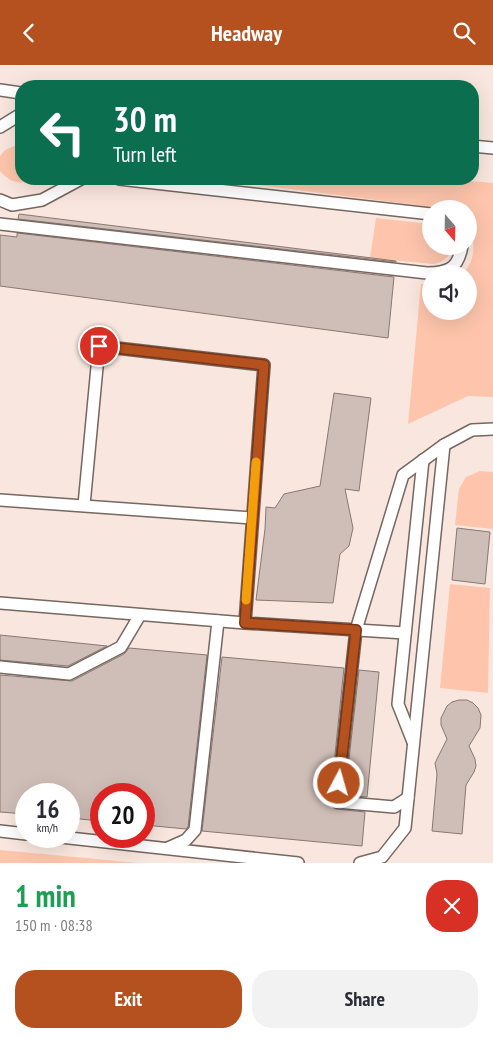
<!DOCTYPE html>
<html lang="en">
<head>
<meta charset="utf-8">
<style>
	:root { --surface:#fff; --page:#f2f2f3; --text:#2b2b33; --muted:#7c7c81; --accent:#b5511e }
	body { margin:0; font-family:"PT Sans Narrow",sans-serif; background:var(--page); color:var(--text); height:100vh; display:flex; flex-direction:column; font-size:19px; white-space:nowrap }
	* { box-sizing:border-box; margin:0 }
	p { font-size:16px; color:var(--muted) }
	.icon { flex:none; width:28px; height:28px; fill:none; stroke:currentColor; stroke-width:2; stroke-linecap:round; stroke-linejoin:round }
	.map { position:relative; height:798px; overflow:hidden }
	.sheet { display:flex; flex-direction:column; background:var(--surface); flex:1 }
	.sheet>* { flex:none }
	.top-card { position:absolute; left:15px; top:15px; width:464px; height:105px; border-radius:20px; box-shadow:0 5px 20px #0002; background:#0b6e4f; color:#fff; overflow:hidden }
	.needle { width:32px; rotate:160deg }
	.controls { position:absolute; left:422px; top:135px; display:grid; gap:10px }
	.controls a { display:grid; place-items:center; width:55px; height:55px; border-radius:50%; background:var(--surface); box-shadow:0 5px 20px #0002; font-size:25px }
	.speed { position:absolute; left:15px; top:718px; display:flex; gap:10px; font-size:25px; font-weight:700; text-align:center }
	.speed>* { display:grid; place-content:center; width:65px; height:65px; border-radius:50%; background:var(--surface); box-shadow:0 5px 20px #0002; line-height:1 }
	.speed small { font-size:12px; font-weight:400 }
	.speed .limit { border:8px solid #d22; background:#fff; color:#111 }
	.pin { position:absolute; display:grid; place-items:center; width:42px; height:42px; color:#fff; margin:-21px; border:2px solid #fff; border-radius:50%; box-shadow:0 1px 5px #0007 }
	.me { position:absolute; width:55px; margin:-28px; rotate:6deg; stroke-linejoin:round; filter:drop-shadow(0 0 4px #0008) }
	.turn { display:flex; align-items:center; gap:18px; height:105px; padding:0 15px; font-size:22px }
	.turn .icon { width:65px; height:65px; stroke-width:2.5 }
	.turn b { display:block; font-size:35px; line-height:42px }
	.round { display:grid; place-items:center; flex:none; width:52px; height:52px; border-radius:20px; background:var(--page) }
	.overview { display:flex; align-items:center; justify-content:space-between; height:85px; padding:0 15px }
	h1 { font-size:30px; font-weight:600; line-height:38px; color:#1e9e55 }
	.primary-button { display:flex; gap:10px; margin-top:auto; padding:10px 15px }
	.primary-button a { flex:1; height:58px; border-radius:20px; background:var(--accent); color:#fff; font-size:20px; font-weight:600; line-height:58px; text-align:center }
	.primary-button a+a { background:var(--page); color:var(--text) }
	header { display:flex; justify-content:space-between; align-items:center; height:65px; padding:0 15px; background:var(--accent); color:#fff; font-size:22px; font-weight:600 }
	.map>svg:first-child { display:block }
	.green { fill:#fec5ac }
	.building { fill:#cfbeb7; stroke:#887871 }
	.lines { fill:none; stroke-linecap:round; stroke-linejoin:round }
	.lane-casing { stroke:#766760; stroke-width:14 }
	.lane { stroke:#fff; stroke-width:11 }
	.route-casing { stroke:#763514; stroke-width:12 }
	.route { stroke:#b5511e; stroke-width:9 }
	.slow { stroke:#f59e0b; stroke-width:9 }
</style>
</head>
<body>
<header><svg class="icon" aria-label="back" viewBox="0 0 24 24"><path d="M15 5l-7 7 7 7"/></svg>Headway<svg class="icon" aria-label="search" viewBox="0 0 24 24"><circle cx="10" cy="10" r="6"/><path d="M15 15l6 6"/></svg></header>
<div class="map">
<svg width="493" height="798" viewBox="0 0 493 798">
	<rect width="100%" height="100%" fill="#f9e7df"/>
	<g class="green">
		<path d="M 14,81 L 21,81 L 21,114 L 38,114 C 20,119 13,120 0,106 L 0,91 L 5,85 Z"/>
		<path d="M 211,114 L 448,114 L 493,118 L 493,332 L 468,331 L 408,359 L 421,219 L 431,219 L 431,246 L 469,246 L 469,209 L 461,209 C 477,197 474,178 471,161 L 469,159 L 469,144 L 447,144 Z"/>
		<path d="M 376,153 L 431,159 L 431,181 L 452,181 C 450,192 444,197 433,199 L 370,193 Z"/>
		<path d="M 480,406 L 493,407 L 493,464 L 455,460 L 459,424 L 466,412 Z"/>
		<path d="M 450,519 L 490,523 L 488,628 L 440,623 Z"/>
		<path d="M 0,785 L 139,798 L 0,798 Z"/>
	</g>
	<g class="building">
		<path d="M 19,149 L 396,196 L 396,197 L 18,154 Z"/>
		<path d="M 17,168 L 394,212 L 388,273 L 0,221 L 0,170 L 17,172 Z"/>
		<path d="M 334,328 L 371,333 L 359,426 L 345,424 L 353,463 L 349,481 L 340,489 L 333,538 L 256,535 L 265,464 L 266,442 L 275,443 L 284,429 L 320,421 Z"/>
		<path d="M 457,463 L 490,467 L 485,519 L 452,515 Z"/>
		<path d="M 0,570 L 107,581 L 68,601 L 0,595 Z"/>
		<path d="M 129,583 L 207,590 L 188,762 L 186,764 L 144,760 L 144,729 L 101,729 L 101,756 L 69,753 L 69,729 L 26,729 L 26,749 L 0,747 L 0,610 L 72,616 L 124,589 Z"/>
		<path d="M 222,592 L 344,603 L 330,737 L 330,740 L 336,744 L 365,747 L 362,781 L 202,766 Z"/>
		<path d="M 359,605 L 379,607 L 367,732 L 345,730 Z"/>
		<path d="M 459,635 L 467,635 L 473,638 L 478,643 L 481,650 L 480,663 L 469,681 L 475,694 L 476,701 L 474,707 L 466,720 L 462,769 L 432,766 L 437,709 L 435,698 L 447,674 L 441,660 L 441,653 L 447,641 L 452,637 Z"/>
	</g>
	<g class="lines">
		<defs>
			<g id="lane">
				<path d="M 0,25 L 21,28"/>
				<path d="M 0,62 L 21,49"/>
				<path d="M 472,81 L 493,83"/>
				<path d="M 119,114 L 431,149"/>
				<path d="M 0,135 L 12,140 L 42,135 L 81,114"/>
				<path d="M 0,159 L 427,208 C 448,208 458,204 462,181"/>
				<path d="M 0,435 L 252,453"/>
				<path d="M 84,440 L 99,281 L 264,300 L 245,558 L 405,568"/>
				<path d="M 0,538 L 245,558"/>
				<path d="M 0,602 L 69,609 L 121,582 L 140,550"/>
				<path d="M 413,677 L 398,639 L 423,395"/>
				<path d="M 408,733 L 394,742 L 337,737 L 356,565 L 403,410 L 444,380 L 472,365 L 493,364"/>
				<path d="M 0,766 L 26,769"/>
				<path d="M 51,771 L 298,798"/>
				<path d="M 168,783 L 186,775 L 195,765 L 218,556"/>
				<path d="M 360,798 L 382,792 L 405,763 L 444,380"/>
			</g>
		</defs>
		<use href="#lane" class="lane-casing"/>
		<use href="#lane" class="lane"/>
	</g>
	<g class="lines">
		<defs>
			<path id="route" d="M 99,281 L 264,300 L 245,558 L 356,565 L 339,718"/>
		</defs>
		<use href="#route" class="route-casing"/>
		<use href="#route" class="route"/>
		<path class="slow" d="M 246,535 L 256,397"/>
	</g>
</svg>
<div class="controls">
<a><svg class="needle" viewBox="-14 -14 28 28"><path d="M0-13l5 13h-10z" fill="#e53935"/><path d="M0 13l5-13h-10z" fill="#7c7c81"/></svg></a>
<a><svg class="icon" aria-label="sound" viewBox="0 0 24 24"><path d="M4 9h4l5-4v14l-5-4H4zM17 9q2 3 0 6"/></svg></a>
</div>
<div class="speed"><div>16<small>km/h</small></div><div class="limit">20</div></div>
<div class="pin" style="left:99px;top:281px;background:#d93025"><svg class="icon" aria-label="arrive" viewBox="0 0 24 24"><path d="M6 21V4h12l-3 4 3 4H6"/></svg></div>
<svg class="me" style="left:339px;top:718px" viewBox="-20 -20 40 40"><circle r="17" fill="#b5511e" stroke="#fff" stroke-width="3"/><path d="M0-11L8 9 0 5-8 9z" fill="#fff"/></svg>
<div class="top-card">
<div class="turn"><svg class="icon" aria-label="left" viewBox="0 0 24 24"><path d="M17 20v-9H6M10 6l-5 5 5 5"/></svg><div><b>30 m</b>Turn left</div></div>
</div>
</div>
<section class="sheet">
<div class="overview"><div><h1>1 min</h1><p>150 m · 08:38</p></div><a class="round" style="background:#d93025;color:#fff"><svg class="icon" aria-label="close" viewBox="0 0 24 24"><path d="M6 6l12 12M18 6L6 18"/></svg></a></div>
<div class="primary-button"><a>Exit</a><a>Share</a></div>
</section>
</body>
</html>
